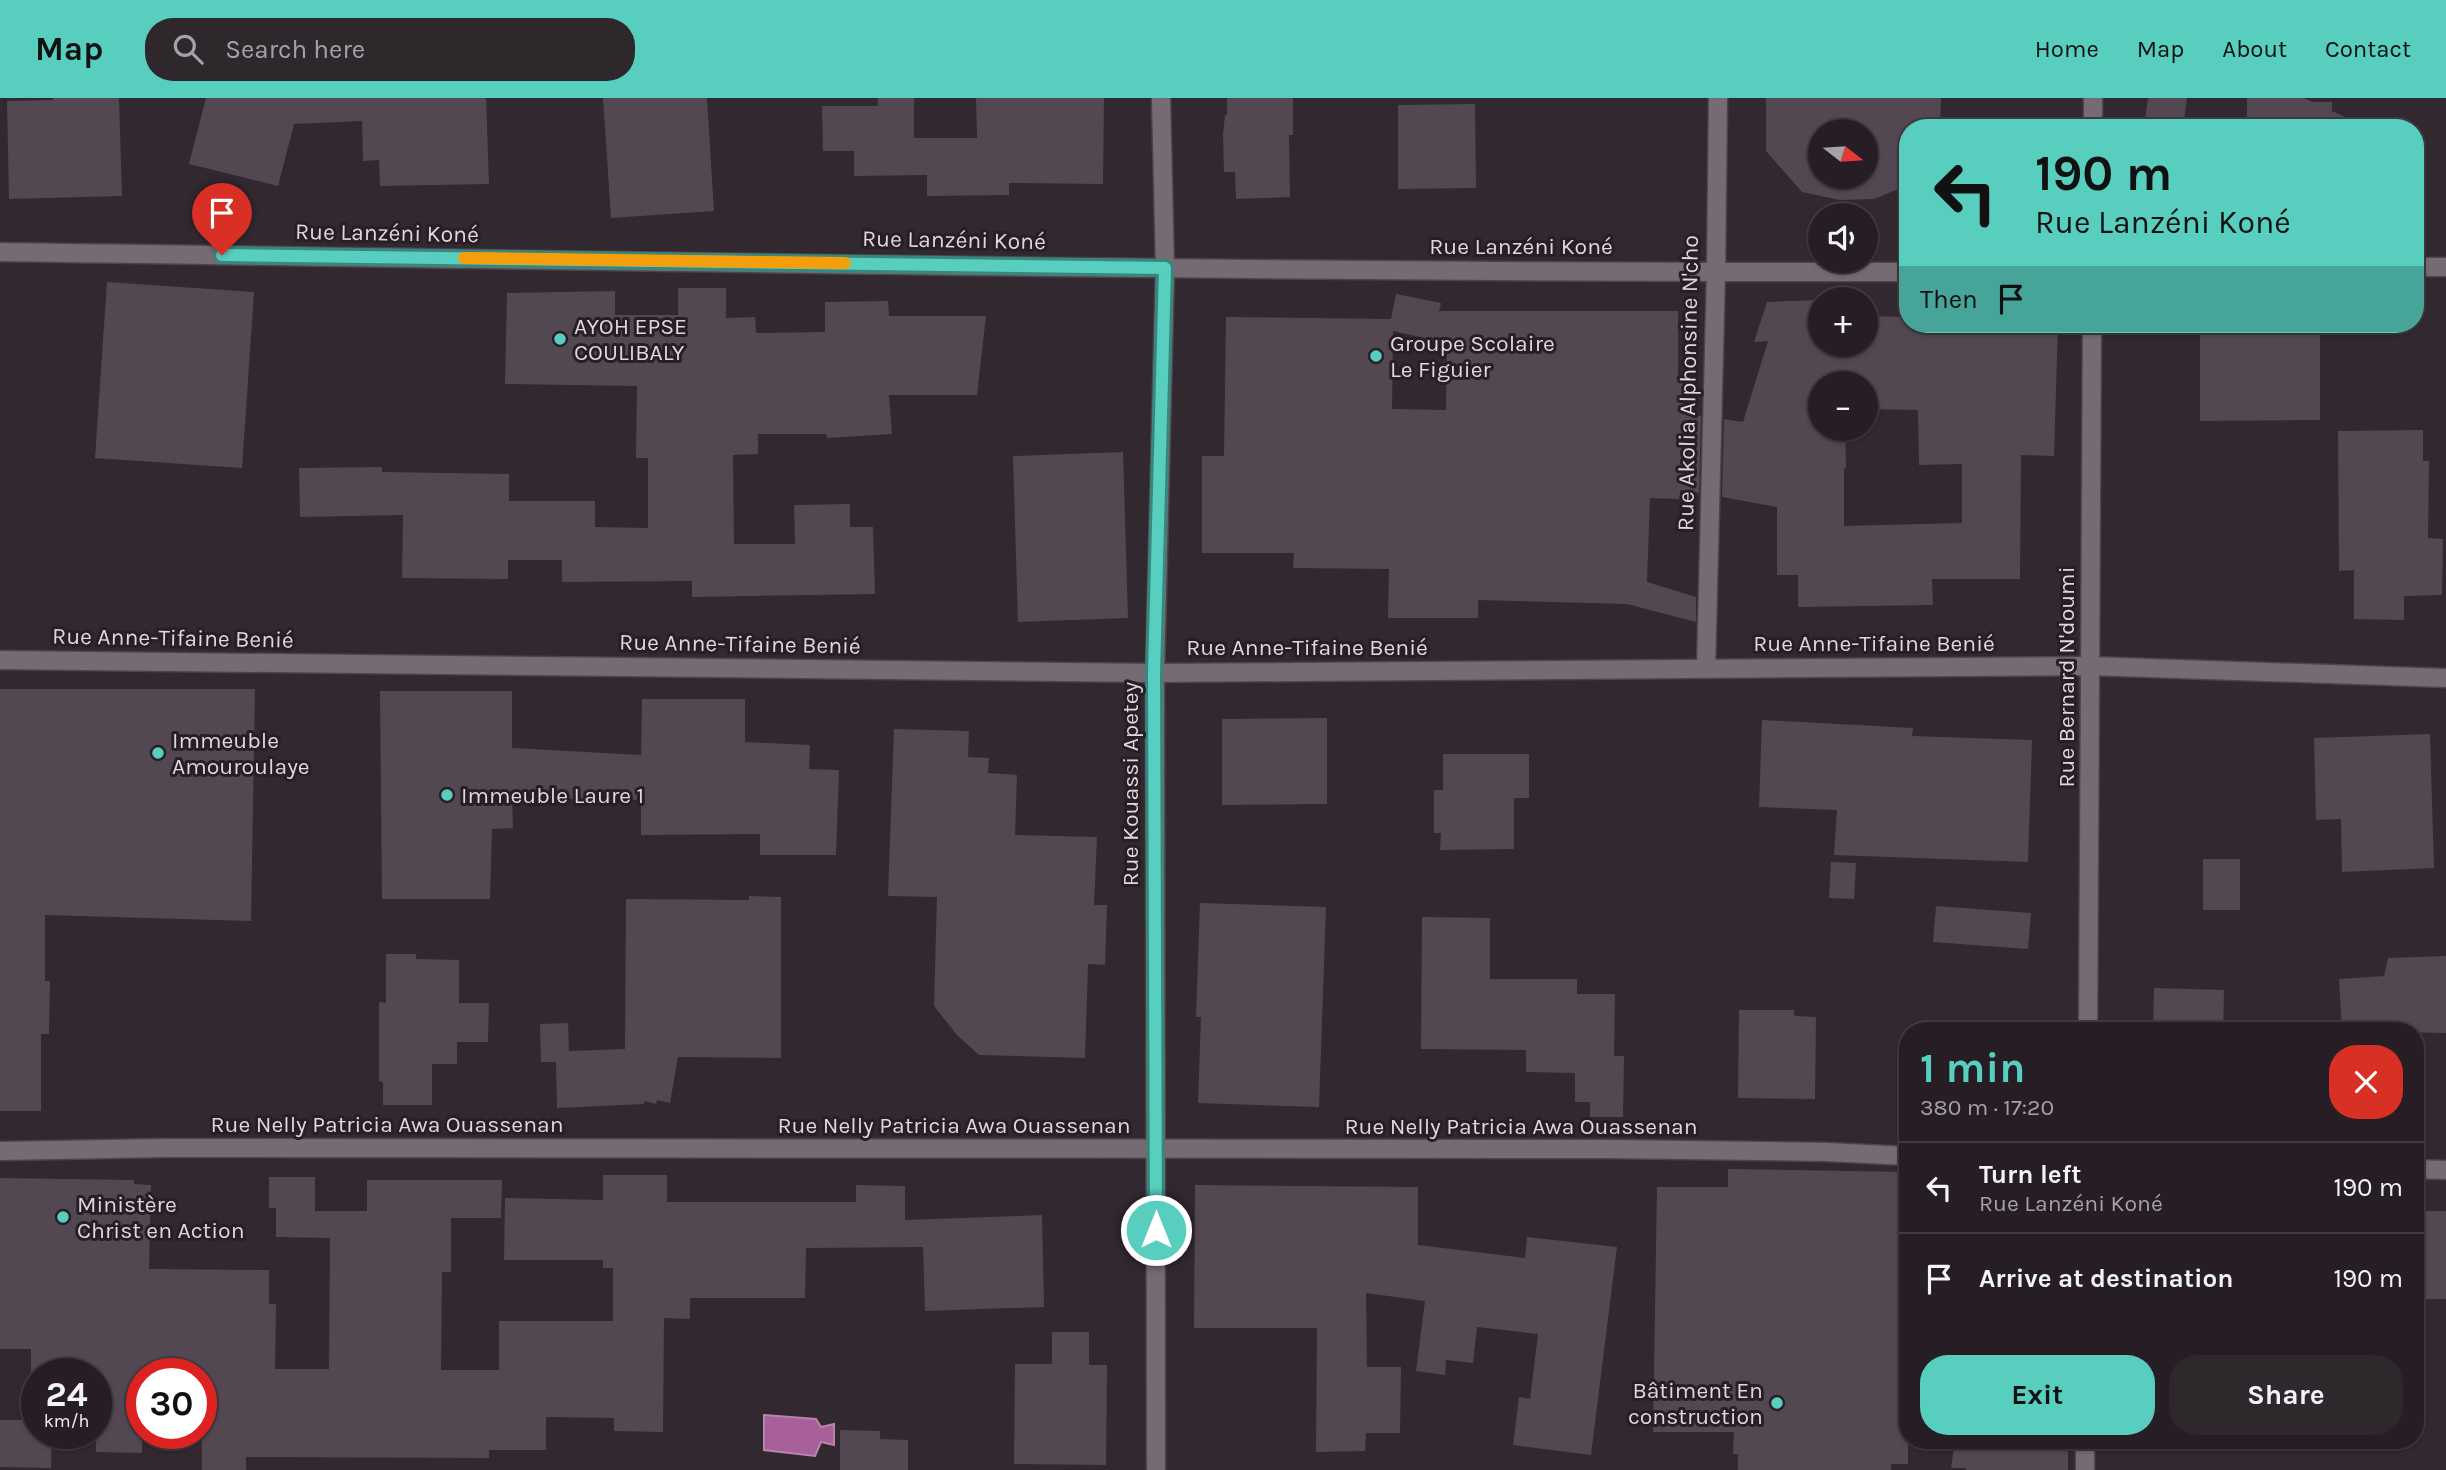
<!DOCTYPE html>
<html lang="en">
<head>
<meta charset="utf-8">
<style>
	:root { --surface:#261e24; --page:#2e272c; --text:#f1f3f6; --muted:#a4a2a6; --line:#423c41; --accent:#58cebf }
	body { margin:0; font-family:Karla,sans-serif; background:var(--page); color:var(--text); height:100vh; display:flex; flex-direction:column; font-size:26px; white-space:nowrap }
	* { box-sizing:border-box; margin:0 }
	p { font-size:23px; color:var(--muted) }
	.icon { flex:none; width:38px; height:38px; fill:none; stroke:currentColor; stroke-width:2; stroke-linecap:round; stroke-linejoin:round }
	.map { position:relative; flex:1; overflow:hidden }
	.drawer { position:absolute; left:1899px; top:924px; width:525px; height:427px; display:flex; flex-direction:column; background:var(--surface); border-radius:28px; box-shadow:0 2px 5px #0004,0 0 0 2px var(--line) }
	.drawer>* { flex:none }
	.hud { position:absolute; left:1899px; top:21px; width:525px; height:214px; border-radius:28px; box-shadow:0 2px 5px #0004,0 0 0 2px var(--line); background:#58cebf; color:#111; overflow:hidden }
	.needle { width:46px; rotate:107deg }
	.fabs { position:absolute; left:1808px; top:21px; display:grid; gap:14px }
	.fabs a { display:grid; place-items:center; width:70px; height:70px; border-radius:50%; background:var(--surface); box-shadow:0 2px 5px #0004,0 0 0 2px var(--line); font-size:35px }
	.speed { position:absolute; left:21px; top:1260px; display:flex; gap:14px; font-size:35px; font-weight:700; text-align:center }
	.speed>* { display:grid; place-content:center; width:91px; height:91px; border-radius:50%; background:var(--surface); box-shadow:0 2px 5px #0004,0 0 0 2px var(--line); line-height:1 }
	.speed small { font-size:18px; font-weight:400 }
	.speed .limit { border:10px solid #d22; background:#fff; color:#111 }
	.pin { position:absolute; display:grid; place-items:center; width:60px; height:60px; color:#fff; margin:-72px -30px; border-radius:50% 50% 50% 0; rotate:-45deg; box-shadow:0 0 7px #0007 }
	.pin .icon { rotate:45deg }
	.me { position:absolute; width:77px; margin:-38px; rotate:0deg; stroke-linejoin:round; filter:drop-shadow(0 0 5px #0008) }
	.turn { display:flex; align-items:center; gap:24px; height:147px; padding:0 21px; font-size:32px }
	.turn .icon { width:91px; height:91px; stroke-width:2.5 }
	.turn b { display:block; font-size:49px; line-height:60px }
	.then { display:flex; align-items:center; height:66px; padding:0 21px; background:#0003; gap:14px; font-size:26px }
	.round { display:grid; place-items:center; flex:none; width:74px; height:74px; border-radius:28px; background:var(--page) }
	.head { display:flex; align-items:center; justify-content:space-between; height:119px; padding:0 21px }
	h1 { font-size:42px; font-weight:700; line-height:52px; color:var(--accent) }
	.cta { display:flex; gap:14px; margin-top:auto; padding:14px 21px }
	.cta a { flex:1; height:80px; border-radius:28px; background:var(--accent); color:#111; font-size:28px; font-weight:700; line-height:80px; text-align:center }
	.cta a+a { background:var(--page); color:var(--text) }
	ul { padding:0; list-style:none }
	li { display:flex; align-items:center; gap:21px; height:91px; padding:0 21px; border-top:2px solid var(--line) }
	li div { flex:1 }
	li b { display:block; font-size:26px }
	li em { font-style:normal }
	header { display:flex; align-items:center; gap:42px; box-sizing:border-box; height:98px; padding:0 35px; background:var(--accent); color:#111 }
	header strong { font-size:33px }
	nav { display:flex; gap:38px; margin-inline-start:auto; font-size:24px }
	.search { width:490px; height:63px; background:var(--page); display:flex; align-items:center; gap:18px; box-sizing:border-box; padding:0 24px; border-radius:28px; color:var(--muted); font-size:26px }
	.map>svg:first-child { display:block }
	.water { fill:#a7609a; stroke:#b884ae; stroke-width:2 }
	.building { fill:#534851; fill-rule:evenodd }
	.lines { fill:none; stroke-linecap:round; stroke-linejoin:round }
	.minor-casing { stroke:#4d444b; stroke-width:21 }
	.minor { stroke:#766a73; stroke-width:18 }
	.route-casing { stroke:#39867c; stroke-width:18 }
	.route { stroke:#58cebf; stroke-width:12 }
	.slow { stroke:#f59e0b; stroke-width:12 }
	.poi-dot { fill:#58cebf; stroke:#281f26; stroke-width:2.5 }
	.labels { text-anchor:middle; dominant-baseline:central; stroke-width:6; stroke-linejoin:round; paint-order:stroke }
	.street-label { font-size:23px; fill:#ded7dc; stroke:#281f26 }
	.poi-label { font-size:23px; fill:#ded7dc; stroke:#281f26; text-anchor:start }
</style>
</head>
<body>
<header>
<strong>Map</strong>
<div class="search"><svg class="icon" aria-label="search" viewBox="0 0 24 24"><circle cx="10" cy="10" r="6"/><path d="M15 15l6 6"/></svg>Search here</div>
<nav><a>Home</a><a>Map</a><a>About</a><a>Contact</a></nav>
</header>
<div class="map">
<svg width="2446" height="1372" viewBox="0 0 2446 1372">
	<rect width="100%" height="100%" fill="#322830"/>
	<path class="water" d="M 764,1317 L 816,1321 L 821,1329 L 834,1326 L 834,1347 L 821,1344 L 815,1358 L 764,1352 Z"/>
	<g class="building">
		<path d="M 53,0 L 119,0 L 122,98 L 9,101 L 7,3 L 53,2 Z"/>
		<path d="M 206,0 L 486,0 L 489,86 L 380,88 L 379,62 L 363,63 L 362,23 L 294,26 L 278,88 L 189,66 Z"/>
		<path d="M 603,0 L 707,0 L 714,113 L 611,120 Z"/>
		<path d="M 878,0 L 914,0 L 914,40 L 977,40 L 976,0 L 1104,0 L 1103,86 L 1009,85 L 1009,97 L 927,98 L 927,77 L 854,78 L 854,53 L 823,53 L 822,8 L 878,8 Z"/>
		<path d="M 1227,0 L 1293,0 L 1293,37 L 1289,37 L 1290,99 L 1236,101 L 1235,74 L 1224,74 L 1223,36 L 1225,17 L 1227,17 Z"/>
		<path d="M 1766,0 L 1941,0 L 1940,30 L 1908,30 L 1908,87 L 1874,101 L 1840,102 L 1802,94 L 1766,53 ZM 1820,33 L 1866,33 L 1866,79 L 1820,79 Z"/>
		<path d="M 2148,0 L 2187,0 L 2183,30 L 2144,30 Z"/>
		<path d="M 2247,0 L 2304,0 L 2313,4 L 2332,4 L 2332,13 L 2370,30 L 2247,30 Z"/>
		<path d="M 1475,6 L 1476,90 L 1398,91 L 1398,7 Z"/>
		<path d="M 107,184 L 254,194 L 242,370 L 95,360 Z"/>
		<path d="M 678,190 L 726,190 L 726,220 L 755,219 L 756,235 L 825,234 L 825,204 L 888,203 L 889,218 L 986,218 L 977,297 L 889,297 L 892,336 L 827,340 L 826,336 L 758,336 L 758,356 L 733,357 L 734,446 L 795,446 L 794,407 L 850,406 L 850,429 L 873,429 L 875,496 L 692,499 L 692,483 L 562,484 L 562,462 L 508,462 L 508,481 L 402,480 L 403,417 L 300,419 L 299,370 L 382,369 L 382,374 L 509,376 L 509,403 L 595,403 L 595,429 L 648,430 L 648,360 L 636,360 L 637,288 L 505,286 L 507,195 L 615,193 L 615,217 L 678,217 Z"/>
		<path d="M 1396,196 L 1441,205 L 1439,213 L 1678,213 L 1678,282 L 1684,282 L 1683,315 L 1701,318 L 1699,395 L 1680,392 L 1680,401 L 1650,400 L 1647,484 L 1696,499 L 1696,524 L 1627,506 L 1478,502 L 1478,520 L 1388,520 L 1389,471 L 1293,470 L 1294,455 L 1202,455 L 1202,358 L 1224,358 L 1226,219 L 1391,221 ZM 1393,233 L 1447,245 L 1446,312 L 1392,311 Z"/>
		<path d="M 1820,202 L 1820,247 L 1866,247 L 1866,218 L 1908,219 L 1908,226 L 2058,226 L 2054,358 L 2021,357 L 2020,481 L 1932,481 L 1933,507 L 1798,509 L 1798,477 L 1777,477 L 1777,409 L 1722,399 L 1724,321 L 1743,324 L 1768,243 L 1754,244 L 1767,204 ZM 1820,285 L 1866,285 L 1866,311 L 1918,312 L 1919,367 L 1962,366 L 1962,425 L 1844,428 L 1844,370 L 1846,370 L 1845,331 L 1820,331 Z"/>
		<path d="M 2200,226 L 2320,226 L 2320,322 L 2200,323 Z"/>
		<path d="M 2423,332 L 2423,363 L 2429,363 L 2428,440 L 2443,441 L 2442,497 L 2404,498 L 2404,522 L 2354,521 L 2354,472 L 2339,473 L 2338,333 Z"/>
		<path d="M 1123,354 L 1128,520 L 1018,524 L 1013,358 Z"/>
		<path d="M 0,591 L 255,591 L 251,823 L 45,817 L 45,883 L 50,883 L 49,936 L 41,936 L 41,1013 L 0,1013 Z"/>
		<path d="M 380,593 L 512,593 L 512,650 L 641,657 L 642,601 L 745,601 L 745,644 L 810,647 L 809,671 L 839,672 L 836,757 L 760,757 L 760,736 L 641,737 L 641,702 L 512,700 L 513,730 L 492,731 L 490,801 L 382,801 Z"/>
		<path d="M 1327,620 L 1327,706 L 1222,707 L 1222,621 Z"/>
		<path d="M 1762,622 L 1913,630 L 1912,638 L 2032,642 L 2028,764 L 1834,757 L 1837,712 L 1759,709 Z"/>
		<path d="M 894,631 L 969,633 L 968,659 L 989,660 L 988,675 L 1017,677 L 1015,737 L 1097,739 L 1094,807 L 1107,807 L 1105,867 L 1088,866 L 1085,960 L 979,957 L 957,937 L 934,908 L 937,799 L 888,798 Z"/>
		<path d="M 2430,636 L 2434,770 L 2342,774 L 2341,721 L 2316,722 L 2314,640 Z"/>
		<path d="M 1443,656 L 1529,656 L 1529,700 L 1514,700 L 1514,751 L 1440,752 L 1441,735 L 1434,735 L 1434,692 L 1443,692 Z"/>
		<rect x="2203" y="761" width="37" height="51"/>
		<path d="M 1831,764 L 1856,765 L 1854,801 L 1829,800 Z"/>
		<path d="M 749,798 L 781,799 L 781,960 L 678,959 L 670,1005 L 657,1002 L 656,1006 L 644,1003 L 644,1006 L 557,1010 L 556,964 L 541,964 L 540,926 L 568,925 L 569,953 L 625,951 L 626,801 L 749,802 Z"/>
		<path d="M 1200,805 L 1326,809 L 1319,1009 L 1198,1005 L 1201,919 L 1196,919 Z"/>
		<path d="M 1936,808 L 2031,815 L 2028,851 L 1933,844 Z"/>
		<path d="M 1422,819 L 1490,820 L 1490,881 L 1577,881 L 1577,896 L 1615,896 L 1614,958 L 1624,958 L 1623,1019 L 1590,1019 L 1590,1004 L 1575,1004 L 1575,975 L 1526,974 L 1526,952 L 1421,951 Z"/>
		<path d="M 386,856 L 416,856 L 416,861 L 459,862 L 459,905 L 489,905 L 488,944 L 457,944 L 457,966 L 432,966 L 432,1007 L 383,1007 L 383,984 L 379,983 L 379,904 L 386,905 Z"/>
		<path d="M 2446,858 L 2446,935 L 2342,933 L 2339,881 L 2384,878 L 2388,860 Z"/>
		<path d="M 2154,890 L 2224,892 L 2223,933 L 2153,933 Z"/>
		<path d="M 1739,912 L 1794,912 L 1794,918 L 1816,919 L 1815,1001 L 1738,1000 Z"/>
		<path d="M 1728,1071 L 1908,1074 L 1908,1366 L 1891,1366 L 1891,1372 L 1738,1372 L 1738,1356 L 1733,1356 L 1734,1334 L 1653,1334 L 1657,1089 L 1728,1089 Z"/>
		<path d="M 603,1077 L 667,1077 L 667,1104 L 856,1104 L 856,1087 L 905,1088 L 905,1122 L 1042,1117 L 1044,1209 L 925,1213 L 923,1149 L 806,1150 L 805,1200 L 690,1200 L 690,1221 L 664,1220 L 663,1334 L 614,1333 L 614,1320 L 546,1319 L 546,1352 L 489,1352 L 489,1360 L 246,1359 L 246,1372 L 202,1372 L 201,1276 L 142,1276 L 142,1355 L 96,1354 L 96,1276 L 31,1276 L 31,1251 L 0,1251 L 0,1080 L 134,1082 L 134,1086 L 151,1087 L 149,1171 L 269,1172 L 269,1206 L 276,1206 L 275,1271 L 329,1271 L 330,1140 L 276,1139 L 276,1110 L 269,1110 L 269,1079 L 315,1079 L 315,1113 L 367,1113 L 367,1082 L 502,1082 L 501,1120 L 451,1120 L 451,1174 L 442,1174 L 441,1272 L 499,1272 L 499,1223 L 613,1223 L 613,1170 L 603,1170 L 603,1162 L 504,1162 L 505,1100 L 603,1102 Z"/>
		<path d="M 1195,1087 L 1418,1089 L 1418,1147 L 1525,1160 L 1527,1139 L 1617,1149 L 1591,1357 L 1513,1347 L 1519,1299 L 1530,1301 L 1538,1236 L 1477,1229 L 1473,1265 L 1446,1262 L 1445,1277 L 1416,1273 L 1425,1203 L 1366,1195 L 1367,1269 L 1401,1269 L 1400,1335 L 1366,1335 L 1365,1353 L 1316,1354 L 1317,1230 L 1194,1230 Z"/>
		<rect x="2415" y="1113" width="31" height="88"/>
		<path d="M 1052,1234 L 1089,1234 L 1089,1267 L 1107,1267 L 1106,1367 L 1014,1366 L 1015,1266 L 1052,1266 Z"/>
		<path d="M 0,1322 L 37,1322 L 37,1335 L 52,1335 L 51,1370 L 0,1369 Z"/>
		<path d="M 840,1332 L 880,1333 L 880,1341 L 908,1342 L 908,1372 L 840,1372 Z"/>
		<path d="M 1955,1342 L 2068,1342 L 2068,1372 L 1966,1372 L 1966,1370 L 1951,1370 Z"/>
	</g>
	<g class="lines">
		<defs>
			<g id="minor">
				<path d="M 2093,30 L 2093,0"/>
				<path d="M 0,154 C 636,163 1272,175 1908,174"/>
				<path d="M 2415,169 L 2446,169"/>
				<path d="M 0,562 L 1155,575 L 2090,568 L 2446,580"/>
				<path d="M 1706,570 L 1716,174 L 1718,0"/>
				<path d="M 2088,933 L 2092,226"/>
				<path d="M 0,1053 L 163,1050 L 1609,1051 L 1827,1054 L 1908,1058"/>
				<path d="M 2415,1071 L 2446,1072"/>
				<path d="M 1156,1372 L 1155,575 L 1165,170 L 1161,0"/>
				<path d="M 2085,1372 L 2085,1342"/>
			</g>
		</defs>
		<use href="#minor" class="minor-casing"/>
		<use href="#minor" class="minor"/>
	</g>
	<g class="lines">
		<defs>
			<path id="route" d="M 222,157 L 1165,170 L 1154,575 L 1156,1132"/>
		</defs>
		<use href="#route" class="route-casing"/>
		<use href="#route" class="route"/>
		<path class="slow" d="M 464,160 L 845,165"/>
	</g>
	<g class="poi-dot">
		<circle cx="560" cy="241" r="7"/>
		<circle cx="1376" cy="258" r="7"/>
		<circle cx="158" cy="655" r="7"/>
		<circle cx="447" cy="697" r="7"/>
		<circle cx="63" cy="1119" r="7"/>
		<circle cx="1777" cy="1305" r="7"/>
	</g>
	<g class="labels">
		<g class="street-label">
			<text transform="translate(387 135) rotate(1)">Rue Lanzéni Koné</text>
			<text transform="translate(954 142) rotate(1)">Rue Lanzéni Koné</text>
			<text x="1521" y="148">Rue Lanzéni Koné</text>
			<text transform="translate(1688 285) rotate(-89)">Rue Akolia Alphonsine N'cho</text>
			<text transform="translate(173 540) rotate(1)">Rue Anne-Tifaine Benié</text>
			<text x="1874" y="545">Rue Anne-Tifaine Benié</text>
			<text transform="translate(740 546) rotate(1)">Rue Anne-Tifaine Benié</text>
			<text x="1307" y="549">Rue Anne-Tifaine Benié</text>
			<text transform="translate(2066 579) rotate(-90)">Rue Bernard N'doumi</text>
			<text transform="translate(1130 686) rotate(-90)">Rue Kouassi Apetey</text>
			<text x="387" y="1026">Rue Nelly Patricia Awa Ouassenan</text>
			<text x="954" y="1027">Rue Nelly Patricia Awa Ouassenan</text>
			<text x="1521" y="1028">Rue Nelly Patricia Awa Ouassenan</text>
		</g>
		<g class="poi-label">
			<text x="574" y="228">AYOH EPSE<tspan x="574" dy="26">COULIBALY</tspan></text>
			<text x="1390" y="245">Groupe Scolaire<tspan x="1390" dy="26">Le Figuier</tspan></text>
			<text x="172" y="642">Immeuble<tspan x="172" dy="26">Amouroulaye</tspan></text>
			<text x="461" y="697">Immeuble Laure 1</text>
			<text x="77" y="1106">Ministère<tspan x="77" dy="26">Christ en Action</tspan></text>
			<text x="1763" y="1292" text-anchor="end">Bâtiment En<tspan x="1763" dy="26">construction</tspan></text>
		</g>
	</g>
</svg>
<div class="fabs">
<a><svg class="needle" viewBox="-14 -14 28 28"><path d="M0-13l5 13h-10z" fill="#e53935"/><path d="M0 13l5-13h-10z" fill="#a4a2a6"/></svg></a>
<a><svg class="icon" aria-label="sound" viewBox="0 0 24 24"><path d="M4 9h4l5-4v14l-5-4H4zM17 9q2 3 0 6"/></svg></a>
<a>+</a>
<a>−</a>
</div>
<div class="speed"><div>24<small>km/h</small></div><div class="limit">30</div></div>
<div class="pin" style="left:222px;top:157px;background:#d93025"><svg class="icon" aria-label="arrive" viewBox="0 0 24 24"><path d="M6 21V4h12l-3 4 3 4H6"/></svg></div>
<svg class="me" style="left:1156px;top:1132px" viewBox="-20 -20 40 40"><circle r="17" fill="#58cebf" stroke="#fff" stroke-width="3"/><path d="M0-11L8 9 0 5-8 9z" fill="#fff"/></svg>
<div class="hud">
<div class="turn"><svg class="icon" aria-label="left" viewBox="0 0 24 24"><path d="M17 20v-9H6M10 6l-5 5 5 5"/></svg><div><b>190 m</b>Rue Lanzéni Koné</div></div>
<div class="then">Then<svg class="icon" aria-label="arrive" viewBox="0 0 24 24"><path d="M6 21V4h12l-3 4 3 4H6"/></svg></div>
</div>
<section class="drawer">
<div class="head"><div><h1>1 min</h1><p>380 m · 17:20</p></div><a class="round" style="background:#d93025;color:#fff"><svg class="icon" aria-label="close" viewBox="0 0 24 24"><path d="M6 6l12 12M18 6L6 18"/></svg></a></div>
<ul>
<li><svg class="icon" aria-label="left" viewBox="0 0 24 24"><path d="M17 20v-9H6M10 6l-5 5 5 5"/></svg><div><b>Turn left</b><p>Rue Lanzéni Koné</p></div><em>190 m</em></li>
<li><svg class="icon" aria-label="arrive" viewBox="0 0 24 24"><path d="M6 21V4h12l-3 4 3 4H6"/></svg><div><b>Arrive at destination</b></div><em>190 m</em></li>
</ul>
<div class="cta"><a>Exit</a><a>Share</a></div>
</section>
</div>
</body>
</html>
